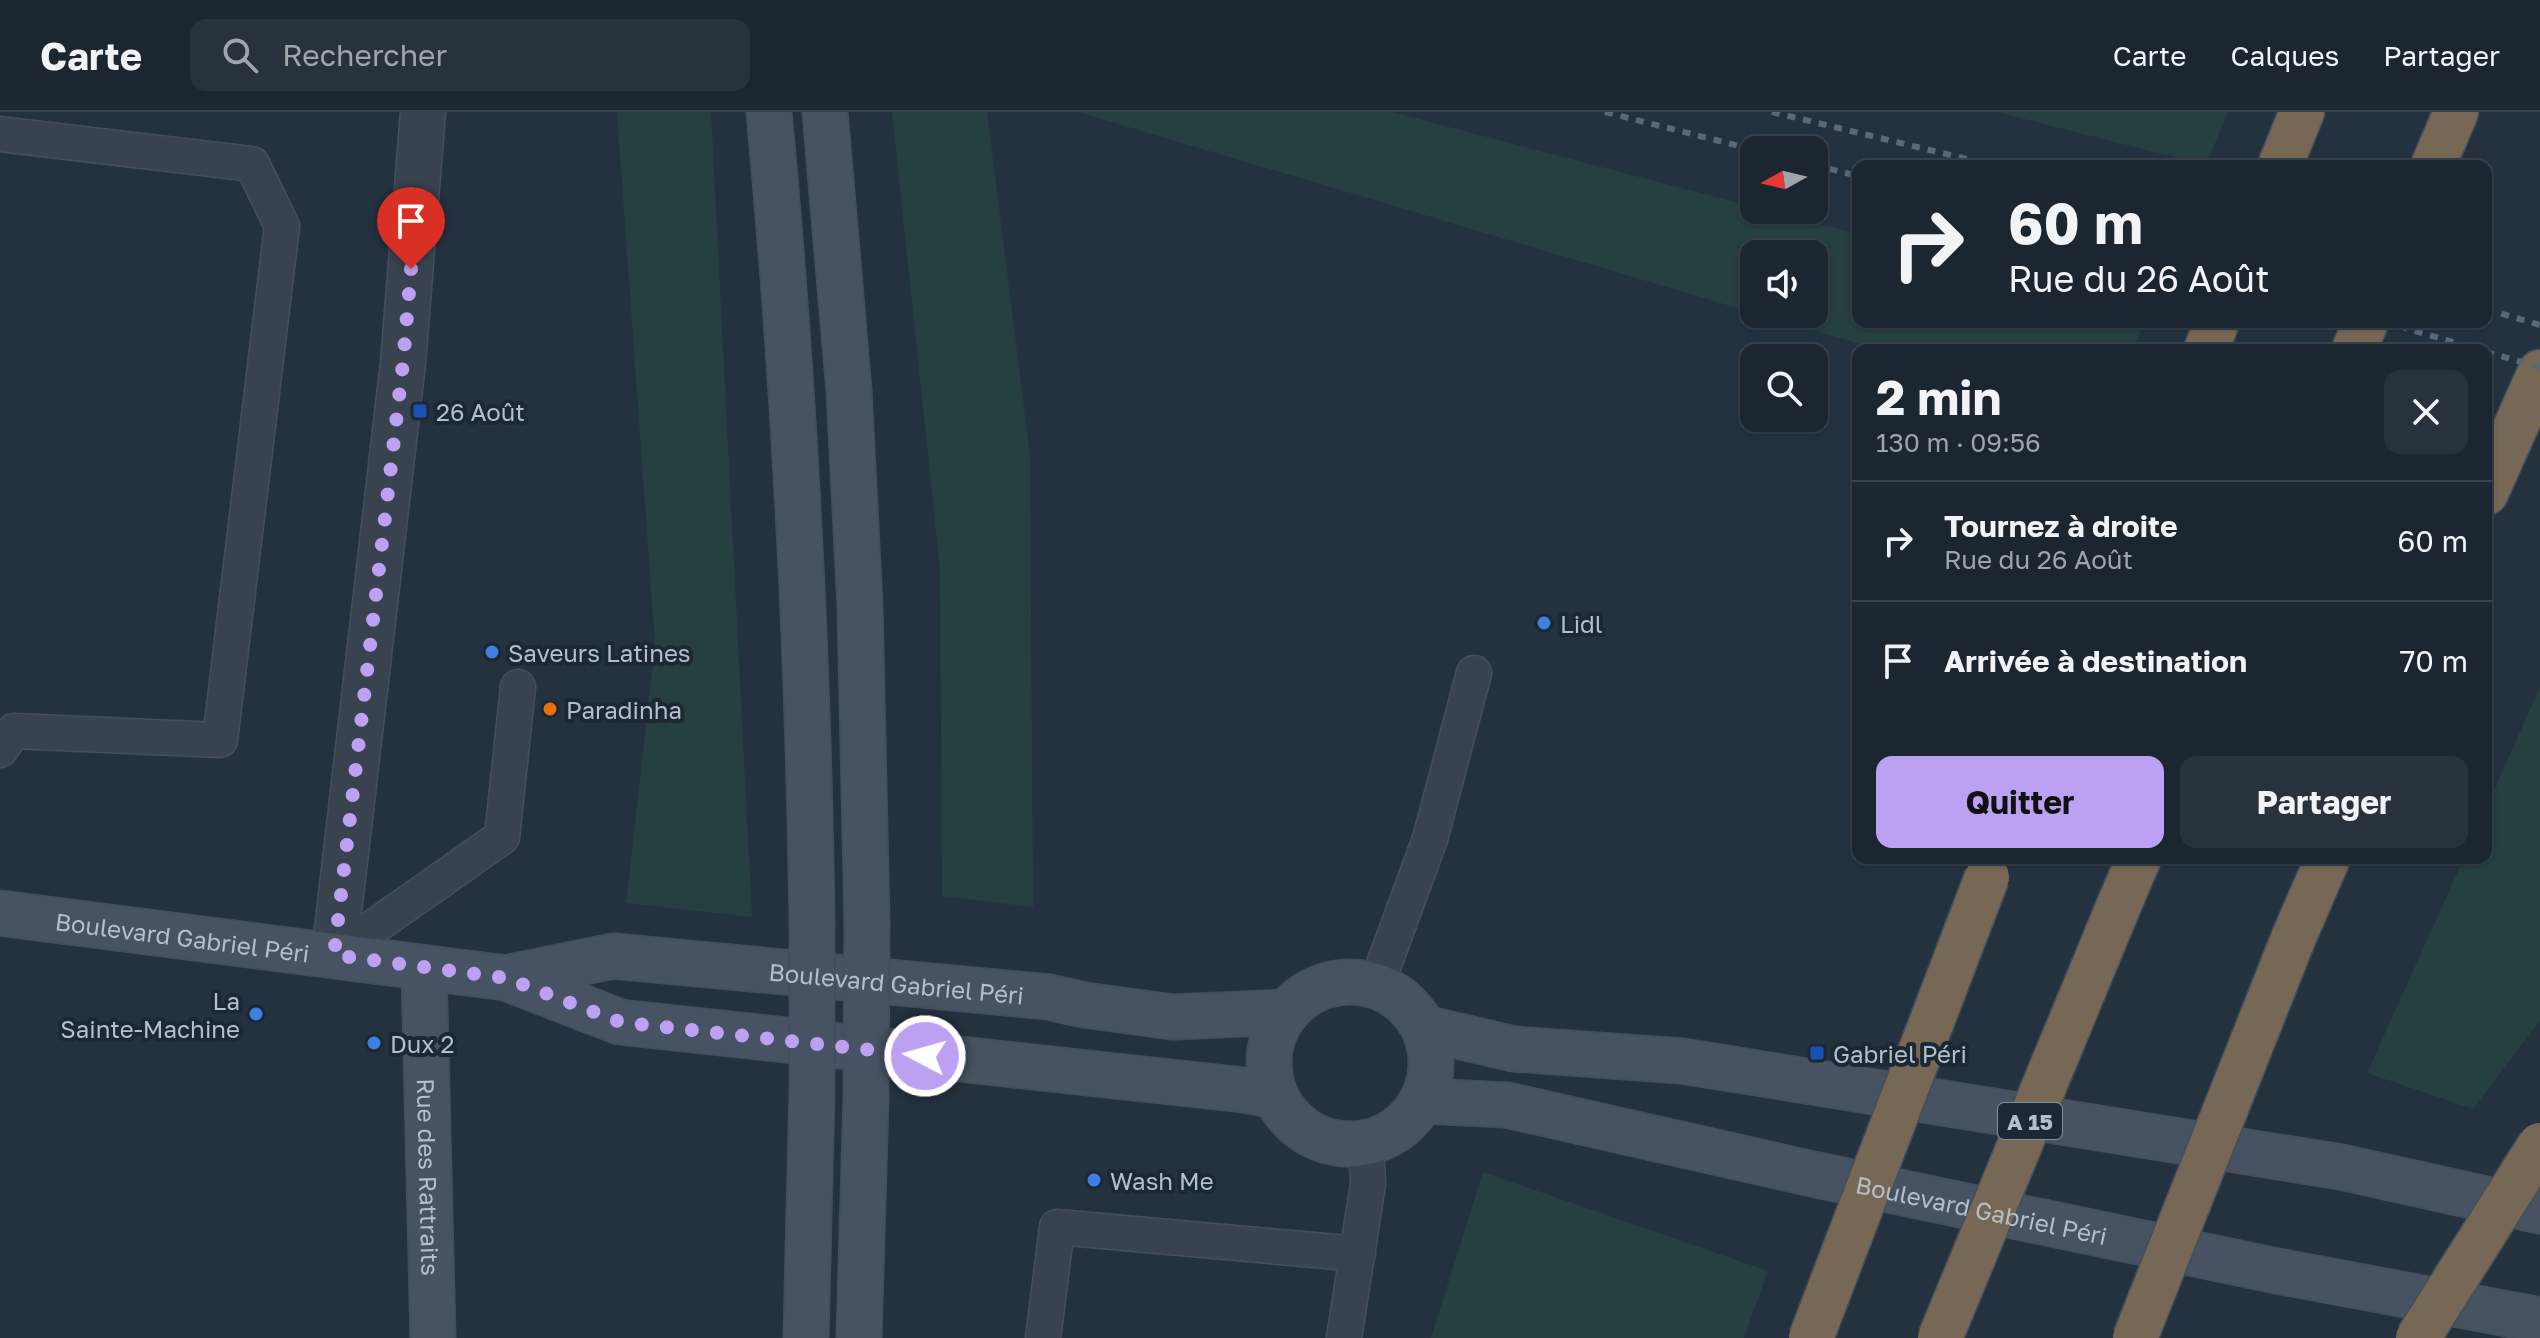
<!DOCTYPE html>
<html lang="fr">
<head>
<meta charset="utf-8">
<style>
	:root { --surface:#1b2630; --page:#28323c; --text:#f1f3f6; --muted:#a0a5ab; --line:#39434c; --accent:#bca0f2 }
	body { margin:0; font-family:"Golos Text",sans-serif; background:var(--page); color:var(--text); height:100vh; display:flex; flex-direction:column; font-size:30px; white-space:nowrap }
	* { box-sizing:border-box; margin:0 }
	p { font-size:26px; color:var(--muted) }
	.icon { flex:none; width:44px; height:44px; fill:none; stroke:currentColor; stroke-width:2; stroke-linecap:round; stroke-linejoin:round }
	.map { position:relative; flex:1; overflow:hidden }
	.panel { position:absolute; left:1852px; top:232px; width:640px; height:520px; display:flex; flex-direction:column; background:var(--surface); border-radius:16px; box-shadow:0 2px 6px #0004,0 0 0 2px var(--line) }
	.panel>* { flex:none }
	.top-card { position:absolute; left:1852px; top:48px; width:640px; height:168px; border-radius:16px; box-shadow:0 2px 6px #0004,0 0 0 2px var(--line); background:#1b2630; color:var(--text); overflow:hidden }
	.needle { width:52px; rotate:262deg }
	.controls { position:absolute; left:1740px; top:24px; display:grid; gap:16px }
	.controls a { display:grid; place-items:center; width:88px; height:88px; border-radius:16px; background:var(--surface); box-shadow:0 2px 6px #0004,0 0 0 2px var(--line); font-size:40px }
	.pin { position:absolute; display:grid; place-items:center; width:68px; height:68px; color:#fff; margin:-82px -34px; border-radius:50% 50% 50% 0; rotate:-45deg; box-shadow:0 0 8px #0007 }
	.pin .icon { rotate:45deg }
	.me { position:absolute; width:88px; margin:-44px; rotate:276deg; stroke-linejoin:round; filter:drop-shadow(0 0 6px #0008) }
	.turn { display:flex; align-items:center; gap:28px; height:168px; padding:0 24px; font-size:36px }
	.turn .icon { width:104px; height:104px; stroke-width:2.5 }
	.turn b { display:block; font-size:56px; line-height:68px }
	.round { display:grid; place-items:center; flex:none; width:84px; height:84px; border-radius:16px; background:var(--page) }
	.head { display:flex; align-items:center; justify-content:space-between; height:136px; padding:0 24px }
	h1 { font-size:48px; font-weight:700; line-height:60px }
	.button { display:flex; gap:16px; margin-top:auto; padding:16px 24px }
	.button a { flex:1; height:92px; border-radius:16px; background:var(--accent); color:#111; font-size:32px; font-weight:700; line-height:92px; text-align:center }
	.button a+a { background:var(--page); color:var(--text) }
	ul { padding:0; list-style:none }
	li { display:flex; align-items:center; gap:24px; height:120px; padding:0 24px; border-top:2px solid var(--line) }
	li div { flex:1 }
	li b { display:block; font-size:30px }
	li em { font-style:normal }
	header { display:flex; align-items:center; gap:48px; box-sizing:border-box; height:112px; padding:0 40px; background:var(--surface); border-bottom:2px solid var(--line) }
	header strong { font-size:38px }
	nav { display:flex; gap:44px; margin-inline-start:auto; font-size:28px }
	.search { width:560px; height:72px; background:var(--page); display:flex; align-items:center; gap:20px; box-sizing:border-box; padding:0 28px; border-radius:16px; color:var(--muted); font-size:30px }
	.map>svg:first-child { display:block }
	.green { fill:#263f41 }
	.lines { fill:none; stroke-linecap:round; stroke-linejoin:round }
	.service-casing { stroke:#454f5c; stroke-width:37 }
	.minor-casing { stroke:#454f5c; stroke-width:47 }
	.secondary-casing { stroke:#454f5c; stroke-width:47 }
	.motorway-casing { stroke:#444e5b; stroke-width:47 }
	.service { stroke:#394350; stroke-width:34 }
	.minor { stroke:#394350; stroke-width:44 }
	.secondary { stroke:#475363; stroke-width:44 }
	.motorway { stroke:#766855; stroke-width:44 }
	.rail { stroke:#5b6877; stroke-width:6; stroke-dasharray:8 8; stroke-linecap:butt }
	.secondary-bridge-casing { stroke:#454f5c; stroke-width:47; stroke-linecap:butt }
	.motorway-bridge-casing { stroke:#444e5b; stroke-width:47; stroke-linecap:butt }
	.secondary-bridge { stroke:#475363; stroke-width:44 }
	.motorway-bridge { stroke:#766855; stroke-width:44 }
	.route { stroke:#bca0f2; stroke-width:14; stroke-dasharray:0 25.2 }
	.transit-dot { fill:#1a4fb4; stroke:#1d2835; stroke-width:3 }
	.shop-dot { fill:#3f7fe0; stroke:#1d2835; stroke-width:3 }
	.food-dot { fill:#e8710a; stroke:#1d2835; stroke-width:3 }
	.labels { text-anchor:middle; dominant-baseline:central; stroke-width:8; stroke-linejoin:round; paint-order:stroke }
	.shield { fill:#1d2835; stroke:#87919e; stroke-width:2 }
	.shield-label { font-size:22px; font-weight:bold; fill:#b5becb }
	.poi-label { font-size:24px; fill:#b5becb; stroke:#1d2835; text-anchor:start }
	.street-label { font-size:24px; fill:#b5becb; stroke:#1d2835 }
</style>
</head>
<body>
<header>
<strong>Carte</strong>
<div class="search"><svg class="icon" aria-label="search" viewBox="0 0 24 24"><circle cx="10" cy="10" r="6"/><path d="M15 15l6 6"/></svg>Rechercher</div>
<nav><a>Carte</a><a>Calques</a><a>Partager</a></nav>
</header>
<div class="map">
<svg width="2540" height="1226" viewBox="0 0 2540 1226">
	<rect width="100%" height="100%" fill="#243240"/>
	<g class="green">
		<path d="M 617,0 L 711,0 L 752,805 L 626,791 L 655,533 Z"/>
		<path d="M 892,0 L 987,0 L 1030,343 L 1033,795 L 942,784 L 940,457 Z"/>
		<path d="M 1078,0 L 1392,0 L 1754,95 L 1754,98 L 1766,98 L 1858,122 L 1858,210 L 2145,210 L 2133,238 L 1880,238 L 1759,202 L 1814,202 L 1814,142 L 1754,142 L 1754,201 Z"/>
		<path d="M 1997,0 L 2228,0 L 2206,53 Z"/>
		<path d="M 2540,575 L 2540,908 L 2473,997 L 2367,961 L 2464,746 L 2486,746 L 2486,696 Z"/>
		<path d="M 1483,1060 L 1768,1159 L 1744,1226 L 1431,1226 Z"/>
	</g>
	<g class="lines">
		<defs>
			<g id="service">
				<path d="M 0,22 L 252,52 L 282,114 L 220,628 L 14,619 L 0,638"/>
				<path d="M 334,843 L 502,725 L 518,575"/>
				<path d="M 1376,874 L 1430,727 L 1474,561"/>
				<path d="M 1043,1226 L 1057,1115 L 1358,1142"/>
				<path d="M 1344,1226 L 1368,1072 L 1366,1031"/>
			</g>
			<path id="minor" d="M 334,843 L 403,251 L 423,0"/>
			<g id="secondary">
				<path d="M 769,0 C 794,268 808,537 812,807"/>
				<path d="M 825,0 L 849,279 L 860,494 L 867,812"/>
				<path id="s1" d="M 0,801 L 506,866 L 620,910 L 1244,978 L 1275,984"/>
				<path id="s2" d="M 424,857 L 433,1226"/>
				<path id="s3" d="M 506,866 L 613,844 L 1049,885 L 1084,893 L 1173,905 L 1287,900"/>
				<circle cx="1350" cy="951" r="81"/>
				<path d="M 1424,916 L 1514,937 L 1682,949 L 2341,1055 L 2540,1099"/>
				<path id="s4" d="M 1423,989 L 1507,993 L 1808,1061 L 2277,1159 L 2540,1208"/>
				<path d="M 806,1226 L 812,979"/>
				<path d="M 859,1226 L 866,985"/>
			</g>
			<g id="motorway">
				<path d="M 2280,54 L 2302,0"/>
				<path d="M 2433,54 L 2456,0"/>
				<path d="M 2206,238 L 2217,210"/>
				<path d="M 2354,238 L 2366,210"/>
				<path d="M 2486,381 L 2540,260"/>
				<path d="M 2119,793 L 2139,746"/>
				<path d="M 2293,827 L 2328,746"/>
			</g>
		</defs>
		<use href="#service" class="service-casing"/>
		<use href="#minor" class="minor-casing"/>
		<use href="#secondary" class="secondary-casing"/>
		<use href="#motorway" class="motorway-casing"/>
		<use href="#service" class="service"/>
		<use href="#minor" class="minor"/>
		<use href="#secondary" class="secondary"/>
		<use href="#motorway" class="motorway"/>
		<g class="rail">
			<path d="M 1605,0 L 1755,38"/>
			<path d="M 1772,0 L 1996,54"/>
			<path d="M 1814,53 L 1858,64"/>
			<path d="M 2486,197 L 2540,213"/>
			<path d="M 2384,210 L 2480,238"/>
			<path d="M 2486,240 L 2540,255"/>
		</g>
		<defs>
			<g id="secondary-bridge">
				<path d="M 812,979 L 812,807"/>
				<path d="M 866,985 L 867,812"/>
			</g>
			<g id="motorway-bridge">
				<path d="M 1811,1226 L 1987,765"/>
				<path d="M 1940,1226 L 2119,793"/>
				<path d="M 2135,1226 L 2293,827"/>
				<path d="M 2418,1226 L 2540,1033"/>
			</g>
		</defs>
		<use href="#secondary-bridge" class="secondary-bridge-casing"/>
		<use href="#motorway-bridge" class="motorway-bridge-casing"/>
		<use href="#secondary-bridge" class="secondary-bridge"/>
		<use href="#motorway-bridge" class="motorway-bridge"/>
	</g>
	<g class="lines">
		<path class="route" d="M 411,157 L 403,251 L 334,843 L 506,866 L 620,910 L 925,944"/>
	</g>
	<g class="transit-dot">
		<rect x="412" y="291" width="16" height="16" rx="4"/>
		<rect x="1809" y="933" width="16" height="16" rx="4"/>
	</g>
	<g class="shop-dot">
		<circle cx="1544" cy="511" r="8"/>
		<circle cx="492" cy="540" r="8"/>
		<circle cx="256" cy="902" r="8"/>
		<circle cx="374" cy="931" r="8"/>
		<circle cx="1094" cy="1068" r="8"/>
	</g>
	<circle class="food-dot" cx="550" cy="597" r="8"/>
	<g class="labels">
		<rect class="shield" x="1998" y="991" width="64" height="36" rx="6"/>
		<g class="shield-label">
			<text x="2030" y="1009">A 15</text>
		</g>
		<g class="poi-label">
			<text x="436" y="299">26 Août</text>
			<text x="1560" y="511">Lidl</text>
			<text x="508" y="540">Saveurs Latines</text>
			<text x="566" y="597">Paradinha</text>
			<text x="240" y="888" text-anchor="end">La<tspan x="240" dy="28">Sainte-Machine</tspan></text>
			<text x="390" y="931">Dux 2</text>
			<text x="1833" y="941">Gabriel Péri</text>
			<text x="1110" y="1068">Wash Me</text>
		</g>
		<g class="street-label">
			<text stroke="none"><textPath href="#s1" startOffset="184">Boulevard Gabriel Péri</textPath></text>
			<text stroke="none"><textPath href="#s3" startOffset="394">Boulevard Gabriel Péri</textPath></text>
			<text stroke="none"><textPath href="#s2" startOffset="208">Rue des Rattraits</textPath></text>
			<text stroke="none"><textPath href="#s4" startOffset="570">Boulevard Gabriel Péri</textPath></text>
		</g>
	</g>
</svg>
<div class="controls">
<a><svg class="needle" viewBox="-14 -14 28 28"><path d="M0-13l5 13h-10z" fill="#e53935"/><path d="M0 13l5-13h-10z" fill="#a0a5ab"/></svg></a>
<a><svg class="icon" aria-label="sound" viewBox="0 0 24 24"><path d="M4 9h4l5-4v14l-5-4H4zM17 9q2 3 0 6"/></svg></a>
<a><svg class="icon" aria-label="search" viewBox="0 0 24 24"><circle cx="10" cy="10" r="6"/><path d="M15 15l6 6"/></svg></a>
</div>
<div class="pin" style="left:411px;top:157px;background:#d93025"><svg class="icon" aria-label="arrive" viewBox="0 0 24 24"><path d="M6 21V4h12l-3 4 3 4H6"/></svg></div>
<svg class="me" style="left:925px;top:944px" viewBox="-20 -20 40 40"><circle r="17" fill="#bca0f2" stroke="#fff" stroke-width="3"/><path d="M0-11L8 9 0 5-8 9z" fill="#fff"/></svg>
<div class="top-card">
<div class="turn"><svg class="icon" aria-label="right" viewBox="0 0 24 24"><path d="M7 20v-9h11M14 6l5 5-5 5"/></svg><div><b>60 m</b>Rue du 26 Août</div></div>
</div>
<section class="panel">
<div class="head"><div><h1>2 min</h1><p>130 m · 09:56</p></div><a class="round"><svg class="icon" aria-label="close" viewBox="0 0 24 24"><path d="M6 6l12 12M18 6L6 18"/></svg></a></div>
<ul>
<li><svg class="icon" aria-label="right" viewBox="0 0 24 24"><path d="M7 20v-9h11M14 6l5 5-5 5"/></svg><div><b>Tournez à droite</b><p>Rue du 26 Août</p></div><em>60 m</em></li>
<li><svg class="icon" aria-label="arrive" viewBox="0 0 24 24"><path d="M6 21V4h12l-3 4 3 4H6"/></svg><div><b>Arrivée à destination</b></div><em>70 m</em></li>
</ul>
<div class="button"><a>Quitter</a><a>Partager</a></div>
</section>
</div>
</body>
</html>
